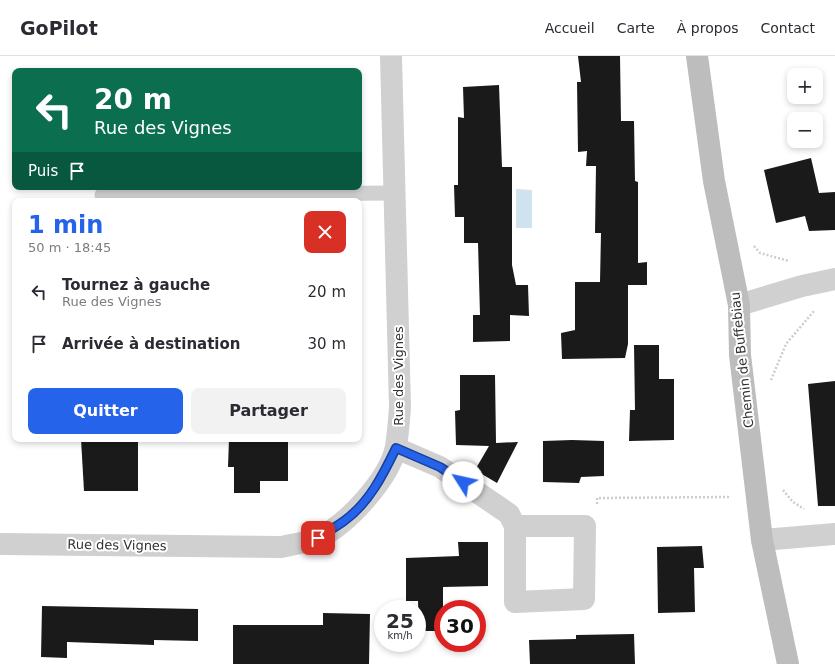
<!DOCTYPE html>
<html lang="fr">
<head>
<meta charset="utf-8">
<style>
	:root { --surface:#fff; --page:#f2f2f3; --text:#2b2b33; --muted:#7c7c81; --line:#e1e1e2; --accent:#2563eb }
	body { margin:0; font-family:"DejaVu Sans",sans-serif; background:var(--page); color:var(--text); height:100vh; display:flex; flex-direction:column; font-size:15px; white-space:nowrap }
	* { box-sizing:border-box; margin:0 }
	p { font-size:13px; color:var(--muted) }
	.icon { flex:none; width:22px; height:22px; fill:none; stroke:currentColor; stroke-width:2; stroke-linecap:round; stroke-linejoin:round }
	.map { position:relative; flex:1; overflow:hidden }
	.side { position:absolute; left:12px; top:142px; width:350px; height:244px; display:flex; flex-direction:column; background:var(--surface); border-radius:8px; box-shadow:0 2px 6px #0003 }
	.side>* { flex:none }
	.guide { position:absolute; left:12px; top:12px; width:350px; height:122px; border-radius:8px; box-shadow:0 2px 6px #0003; background:#0b6e4f; color:#fff; overflow:hidden }
	.buttons { position:absolute; left:787px; top:12px; display:grid; gap:8px }
	.buttons a { display:grid; place-items:center; width:36px; height:36px; border-radius:8px; background:var(--surface); box-shadow:0 2px 6px #0003; font-size:20px }
	.speed { position:absolute; left:374px; top:544px; display:flex; gap:8px; font-size:20px; font-weight:700; text-align:center }
	.speed>* { display:grid; place-content:center; width:52px; height:52px; border-radius:50%; background:var(--surface); box-shadow:0 2px 6px #0003; line-height:1 }
	.speed small { font-size:10px; font-weight:400 }
	.speed .limit { border:6px solid #d22; background:#fff; color:#111 }
	.pin { position:absolute; display:grid; place-items:center; width:34px; height:34px; color:#fff; margin:-17px; border-radius:8px; box-shadow:0 2px 6px #0006 }
	.me { position:absolute; width:44px; margin:-22px; rotate:305deg; stroke-linejoin:round; filter:drop-shadow(0 0 3px #0008) }
	.turn { display:flex; align-items:center; gap:14px; height:84px; padding:0 16px; font-size:18px }
	.turn .icon { width:52px; height:52px; stroke-width:2.5 }
	.turn b { display:block; font-size:28px; line-height:34px }
	.then { display:flex; align-items:center; height:38px; padding:0 16px; background:#0003; gap:8px; font-size:15px }
	.round { display:grid; place-items:center; flex:none; width:42px; height:42px; border-radius:8px; background:var(--page) }
	.headline { display:flex; align-items:center; justify-content:space-between; height:68px; padding:0 16px }
	h1 { font-size:24px; font-weight:700; line-height:30px; color:var(--accent) }
	.button { display:flex; gap:8px; margin-top:auto; padding:8px 16px }
	.button a { flex:1; height:46px; border-radius:8px; background:var(--accent); color:#fff; font-size:16px; font-weight:700; line-height:46px; text-align:center }
	.button a+a { background:var(--page); color:var(--text) }
	ul { padding:0; list-style:none }
	li { display:flex; align-items:center; gap:12px; height:52px; padding:0 16px }
	li div { flex:1 }
	li b { display:block; font-size:15px }
	li em { font-style:normal }
	header { display:flex; align-items:center; gap:24px; box-sizing:border-box; height:56px; padding:0 20px; background:var(--surface); border-bottom:1px solid var(--line) }
	header strong { font-size:19px }
	nav { display:flex; gap:22px; margin-inline-start:auto; font-size:14px }
	.map>svg:first-child { display:block }
	.water { fill:#cfe2ee }
	.building { fill:#1a1a1a }
	.lines { fill:none; stroke-linecap:round; stroke-linejoin:round }
	.path { stroke:#cdcdcd; stroke-width:2.5; stroke-dasharray:2 2; stroke-linecap:butt }
	.lane { stroke:#d0d0d0; stroke-width:15 }
	.street { stroke:#d0d0d0; stroke-width:22 }
	.secondary { stroke:#bdbdbd; stroke-width:22 }
	.route-casing { stroke:#184099; stroke-width:10 }
	.route { stroke:#2563eb; stroke-width:7 }
	.labels { text-anchor:middle; dominant-baseline:central; stroke-width:4; stroke-linejoin:round; paint-order:stroke }
	.street-label { font-size:13px; fill:#333; stroke:#fff }
</style>
</head>
<body>
<header>
<strong>GoPilot</strong>
<nav><a>Accueil</a><a>Carte</a><a>À propos</a><a>Contact</a></nav>
</header>
<div class="map">
<svg width="835" height="608" viewBox="0 0 835 608">
	<rect width="100%" height="100%" fill="#fff"/>
	<path class="water" d="M 516,133 L 532,134 L 532,172 L 516,172 Z"/>
	<g class="building">
		<path d="M 578,0 L 620,0 L 621,65 L 634,65 L 635,125 L 638,126 L 638,207 L 647,206 L 647,229 L 628,229 L 628,288 L 625,302 L 562,303 L 561,277 L 575,274 L 575,226 L 600,226 L 601,177 L 595,177 L 596,110 L 586,110 L 587,95 L 578,96 L 577,26 L 581,26 Z"/>
		<path d="M 499,29 L 502,111 L 512,111 L 512,209 L 516,229 L 528,229 L 529,260 L 510,259 L 510,285 L 473,286 L 473,259 L 480,259 L 478,187 L 464,187 L 464,161 L 455,161 L 454,129 L 458,129 L 458,61 L 464,62 L 463,31 Z"/>
		<path d="M 811,102 L 819,137 L 835,136 L 835,174 L 809,175 L 805,160 L 776,167 L 764,114 Z"/>
		<path d="M 634,289 L 659,289 L 659,323 L 674,323 L 674,384 L 629,385 L 630,354 L 635,354 Z"/>
		<path d="M 460,319 L 495,319 L 496,387 L 518,386 L 497,427 L 475,414 L 489,390 L 456,389 L 455,355 L 460,354 Z"/>
		<path d="M 835,325 L 835,450 L 818,450 L 808,328 Z"/>
		<path d="M 81,383 L 138,383 L 138,435 L 84,435 Z"/>
		<path d="M 229,383 L 288,383 L 288,425 L 260,425 L 260,437 L 234,437 L 234,411 L 228,411 Z"/>
		<path d="M 572,384 L 604,385 L 604,420 L 581,421 L 579,427 L 543,426 L 543,385 Z"/>
		<path d="M 458,486 L 488,486 L 488,530 L 443,531 L 443,575 L 419,575 L 418,545 L 406,545 L 406,502 L 459,500 Z"/>
		<path d="M 702,490 L 704,512 L 694,512 L 695,556 L 658,557 L 657,491 Z"/>
		<path d="M 42,550 L 198,553 L 198,585 L 154,584 L 154,589 L 67,586 L 67,602 L 41,601 Z"/>
		<path d="M 323,557 L 370,558 L 369,608 L 233,608 L 233,569 L 323,569 Z"/>
		<path d="M 634,578 L 635,608 L 530,608 L 529,584 L 576,583 L 576,579 Z"/>
	</g>
	<g class="lines">
		<g class="path">
			<path d="M 754,190 L 760,197 L 789,205"/>
			<path d="M 771,324 L 786,288 L 814,255"/>
			<path d="M 783,434 L 793,446 L 804,453"/>
			<path d="M 597,448 L 597,442 L 730,441"/>
		</g>
		<path class="lane" d="M 102,139 L 394,137"/>
		<g class="street">
			<path d="M 739,249 L 802,230 L 835,223"/>
			<path d="M 396,392 L 440,411 L 509,458 L 515,470 L 515,546 L 584,543 L 585,470 L 515,470"/>
			<path d="M 762,484 L 835,478"/>
			<path d="M 0,488 L 282,491 C 293,488 307,487 318,482 C 347,469 389,423 396,391 C 398,378 399,364 400,351 L 391,0"/>
		</g>
		<path class="secondary" d="M 697,0 L 714,125 L 739,249 L 740,299 L 762,484 L 788,608"/>
	</g>
	<g class="lines">
		<defs>
			<path id="route" d="M 318,482 C 326,476 336,471 344,465 C 369,447 383,419 396,392 L 440,411 L 463,426"/>
		</defs>
		<use href="#route" class="route-casing"/>
		<use href="#route" class="route"/>
	</g>
	<g class="labels">
		<g class="street-label">
			<text transform="translate(742 304) rotate(-96)">Chemin de Buffebiau</text>
			<text transform="translate(398 320) rotate(-90)">Rue des Vignes</text>
			<text transform="translate(117 489) rotate(1)">Rue des Vignes</text>
		</g>
	</g>
</svg>
<div class="buttons">
<a>+</a>
<a>−</a>
</div>
<div class="speed"><div>25<small>km/h</small></div><div class="limit">30</div></div>
<div class="pin" style="left:318px;top:482px;background:#d93025"><svg class="icon" aria-label="arrive" viewBox="0 0 24 24"><path d="M6 21V4h12l-3 4 3 4H6"/></svg></div>
<svg class="me" style="left:463px;top:426px" viewBox="-20 -20 40 40"><circle r="19" fill="#fff"/><path d="M0-13L10 11 0 6-10 11z" fill="#2563eb"/></svg>
<div class="guide">
<div class="turn"><svg class="icon" aria-label="left" viewBox="0 0 24 24"><path d="M17 20v-9H6M10 6l-5 5 5 5"/></svg><div><b>20 m</b>Rue des Vignes</div></div>
<div class="then">Puis<svg class="icon" aria-label="arrive" viewBox="0 0 24 24"><path d="M6 21V4h12l-3 4 3 4H6"/></svg></div>
</div>
<section class="side">
<div class="headline"><div><h1>1 min</h1><p>50 m · 18:45</p></div><a class="round" style="background:#d93025;color:#fff"><svg class="icon" aria-label="close" viewBox="0 0 24 24"><path d="M6 6l12 12M18 6L6 18"/></svg></a></div>
<ul>
<li><svg class="icon" aria-label="left" viewBox="0 0 24 24"><path d="M17 20v-9H6M10 6l-5 5 5 5"/></svg><div><b>Tournez à gauche</b><p>Rue des Vignes</p></div><em>20 m</em></li>
<li><svg class="icon" aria-label="arrive" viewBox="0 0 24 24"><path d="M6 21V4h12l-3 4 3 4H6"/></svg><div><b>Arrivée à destination</b></div><em>30 m</em></li>
</ul>
<div class="button"><a>Quitter</a><a>Partager</a></div>
</section>
</div>
</body>
</html>
